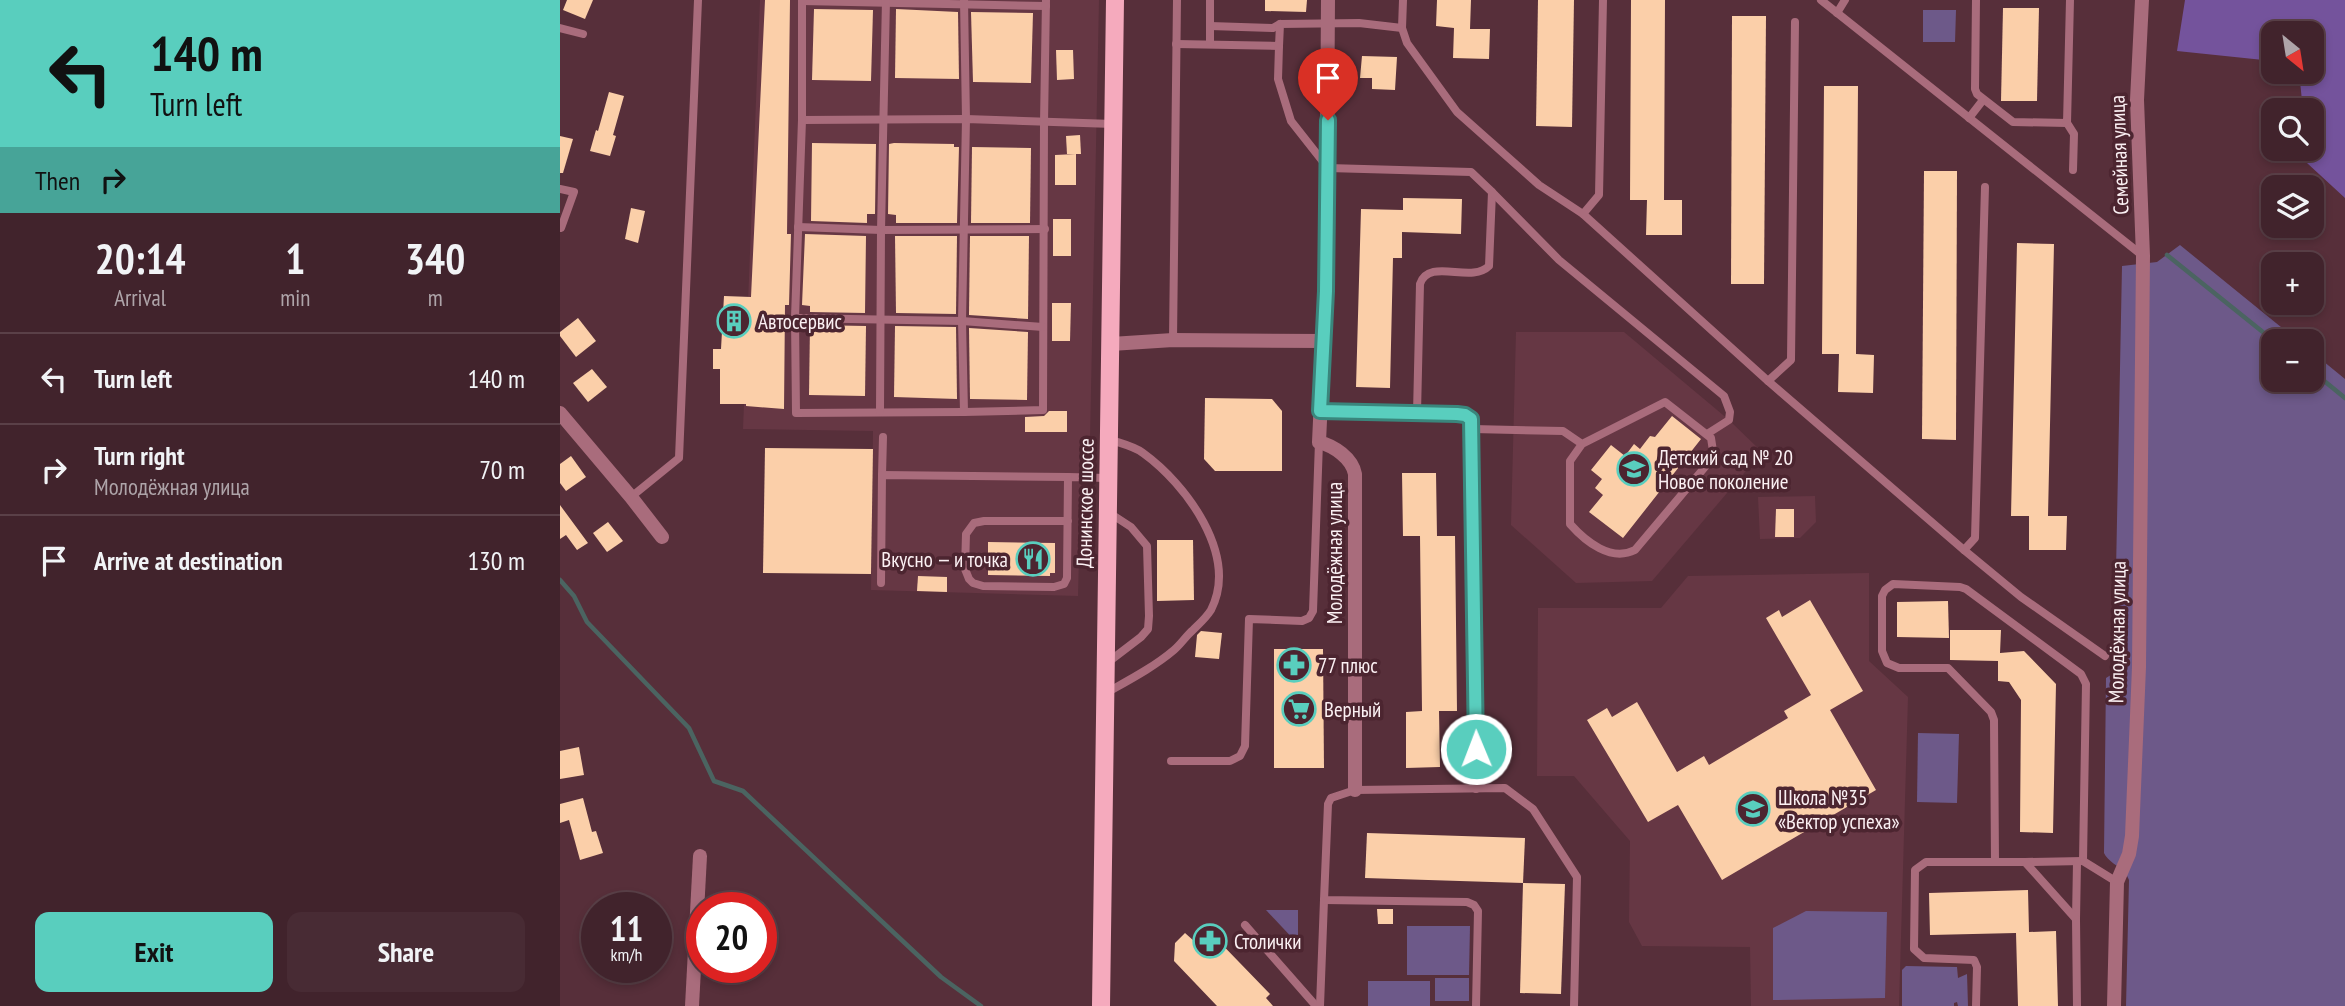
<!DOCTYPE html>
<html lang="en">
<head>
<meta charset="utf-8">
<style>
	:root { --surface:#41232c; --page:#482b34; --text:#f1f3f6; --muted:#aea4a9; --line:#5a4048; --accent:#59cebe }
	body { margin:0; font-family:"PT Sans Narrow",sans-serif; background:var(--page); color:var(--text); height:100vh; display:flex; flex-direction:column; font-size:26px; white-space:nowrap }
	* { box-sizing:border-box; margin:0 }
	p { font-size:23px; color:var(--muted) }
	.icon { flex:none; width:38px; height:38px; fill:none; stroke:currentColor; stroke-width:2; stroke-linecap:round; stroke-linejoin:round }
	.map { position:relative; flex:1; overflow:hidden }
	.panel { display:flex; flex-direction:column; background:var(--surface); width:560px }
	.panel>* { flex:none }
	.guide { background:#59cebe; color:#111; overflow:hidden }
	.needle { width:46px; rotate:150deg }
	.fabs { position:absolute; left:1701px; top:21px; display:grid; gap:14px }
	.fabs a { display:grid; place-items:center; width:63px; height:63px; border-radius:14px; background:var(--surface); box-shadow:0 4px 10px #0003,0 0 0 2px var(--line); font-size:35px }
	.speed { position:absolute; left:21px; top:892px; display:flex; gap:14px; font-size:35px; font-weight:700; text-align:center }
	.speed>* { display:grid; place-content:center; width:91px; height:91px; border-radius:50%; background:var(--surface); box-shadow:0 4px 10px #0003,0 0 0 2px var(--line); line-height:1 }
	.speed small { font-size:18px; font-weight:400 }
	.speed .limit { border:10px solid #d22; background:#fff; color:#111 }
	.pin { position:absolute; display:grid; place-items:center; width:60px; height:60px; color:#fff; margin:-72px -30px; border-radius:50% 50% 50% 0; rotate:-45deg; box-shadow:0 0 7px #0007 }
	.pin .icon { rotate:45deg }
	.me { position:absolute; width:77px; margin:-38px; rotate:359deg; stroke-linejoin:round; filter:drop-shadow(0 0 5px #0008) }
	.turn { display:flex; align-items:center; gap:24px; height:147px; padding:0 35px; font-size:32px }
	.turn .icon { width:91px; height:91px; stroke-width:2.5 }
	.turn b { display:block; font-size:49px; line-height:60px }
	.then { display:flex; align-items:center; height:66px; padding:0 35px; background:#0003; gap:14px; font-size:26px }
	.eta { display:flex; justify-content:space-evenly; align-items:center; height:119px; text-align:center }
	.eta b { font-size:42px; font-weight:600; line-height:49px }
	.button { display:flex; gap:14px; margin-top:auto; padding:14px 35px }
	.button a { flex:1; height:80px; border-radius:14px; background:var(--accent); color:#111; font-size:28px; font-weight:600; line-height:80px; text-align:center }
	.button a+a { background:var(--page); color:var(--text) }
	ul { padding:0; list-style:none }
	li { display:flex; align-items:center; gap:21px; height:91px; padding:0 35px; border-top:2px solid var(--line) }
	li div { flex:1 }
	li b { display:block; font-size:26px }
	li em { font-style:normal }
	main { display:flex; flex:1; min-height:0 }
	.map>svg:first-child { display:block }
	.built { fill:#663744 }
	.green { fill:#6d5989 }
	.forest { fill:#74539c }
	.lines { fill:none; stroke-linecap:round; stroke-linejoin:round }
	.stream { stroke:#4b6461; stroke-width:4.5 }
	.building { fill:#fbcfa9 }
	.lane { stroke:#a96c7c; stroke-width:8 }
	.street { stroke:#a96c7c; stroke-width:14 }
	.primary { stroke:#f5aabd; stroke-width:18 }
	.route-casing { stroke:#3a867c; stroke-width:18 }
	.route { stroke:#59cebe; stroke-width:12 }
	.labels { text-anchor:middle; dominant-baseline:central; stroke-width:7; stroke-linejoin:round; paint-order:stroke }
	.street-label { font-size:21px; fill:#fbf0f3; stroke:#4c2530 }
	.poi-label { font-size:21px; fill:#fbf0f3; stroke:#4c2530; text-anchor:start }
</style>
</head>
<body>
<main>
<section class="panel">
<div class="guide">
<div class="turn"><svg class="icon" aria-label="left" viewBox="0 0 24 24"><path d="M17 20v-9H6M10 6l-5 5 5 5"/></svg><div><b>140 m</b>Turn left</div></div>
<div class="then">Then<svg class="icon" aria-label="right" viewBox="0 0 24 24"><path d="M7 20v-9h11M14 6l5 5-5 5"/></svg></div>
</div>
<div class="eta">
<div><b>20:14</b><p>Arrival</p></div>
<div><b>1</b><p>min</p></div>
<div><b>340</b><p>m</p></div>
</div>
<ul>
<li><svg class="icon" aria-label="left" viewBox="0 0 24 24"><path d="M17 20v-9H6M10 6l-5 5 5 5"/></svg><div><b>Turn left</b></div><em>140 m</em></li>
<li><svg class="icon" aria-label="right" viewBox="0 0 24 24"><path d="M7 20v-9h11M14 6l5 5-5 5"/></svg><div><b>Turn right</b><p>Молодёжная улица</p></div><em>70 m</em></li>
<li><svg class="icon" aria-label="arrive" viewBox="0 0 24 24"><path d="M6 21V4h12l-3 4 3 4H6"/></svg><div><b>Arrive at destination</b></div><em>130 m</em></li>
</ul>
<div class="button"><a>Exit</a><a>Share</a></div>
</section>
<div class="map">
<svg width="1785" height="1006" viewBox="0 0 1785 1006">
	<rect width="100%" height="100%" fill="#572f3a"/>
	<g class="built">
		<path d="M 200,0 L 539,0 L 530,439 L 522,439 L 518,596 L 311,590 L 313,431 L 183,429 Z"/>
		<path d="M 956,332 L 1064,332 L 1169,420 L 1202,452 L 1092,581 L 1016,583 L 951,525 Z"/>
		<path d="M 1255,496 L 1256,522 L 1240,538 L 1200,539 L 1198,497 Z"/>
		<path d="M 1309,573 L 1309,661 L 1348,697 L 1339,1006 L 1191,1006 L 1190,947 L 1082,946 L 1069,922 L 1070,841 L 1014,776 L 977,776 L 978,608 L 1101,608 L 1128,576 Z"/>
	</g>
	<g class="green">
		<path d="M 1363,10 L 1396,10 L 1395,42 L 1363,42 Z"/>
		<path d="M 1620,245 L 1738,341 L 1713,341 L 1713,380 L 1752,380 L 1752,352 L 1785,379 L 1785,1006 L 1566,1006 L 1569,880 C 1564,866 1550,865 1544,853 L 1546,678 L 1554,673 L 1562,266 L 1597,262 Z"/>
		<path d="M 1358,733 L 1399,734 L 1397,803 L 1357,802 Z"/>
		<path d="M 706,910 L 738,910 L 738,944 Z"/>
		<path d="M 1246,911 L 1327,912 L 1325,998 L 1213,1000 L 1213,928 Z"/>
		<path d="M 847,926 L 910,926 L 909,975 L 847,975 Z"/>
		<path d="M 1346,966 L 1397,967 L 1398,978 L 1407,974 L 1408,1006 L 1398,1006 L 1397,1002 L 1394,1003 L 1394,1006 L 1342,1006 L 1342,970 Z"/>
		<rect x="875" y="978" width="34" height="23"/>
		<rect x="808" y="981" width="62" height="25"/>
	</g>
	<path class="forest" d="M 1625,0 L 1785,0 L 1785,198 L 1747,163 L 1746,149 L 1752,149 L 1752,110 L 1743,110 L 1739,72 L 1752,72 L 1752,33 L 1713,33 L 1713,61 L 1617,51 Z"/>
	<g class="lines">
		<g class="stream">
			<path d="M 1607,255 L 1714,341"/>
			<path d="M 1752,371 L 1785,398"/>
			<path d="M 0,580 L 14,596 L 27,622 L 129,728 L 154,781 L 183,791 L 381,977 L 421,1006"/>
		</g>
	</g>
	<g class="building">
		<path d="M 7,0 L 33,0 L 25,19 L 3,10 Z"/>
		<path d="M 205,0 L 230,0 L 227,234 L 231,234 L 229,305 L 225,305 L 224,409 L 186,406 L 186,404 L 160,404 L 160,369 L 153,369 L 153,349 L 161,349 L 164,296 L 191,297 Z"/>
		<path d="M 705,0 L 747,0 L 746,12 L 705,11 Z"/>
		<path d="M 877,0 L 911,0 L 910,29 L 930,29 L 929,59 L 893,58 L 894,28 L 876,26 Z"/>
		<path d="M 978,0 L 1014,0 L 1012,127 L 976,126 Z"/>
		<path d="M 1071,0 L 1105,0 L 1104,200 L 1122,200 L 1122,235 L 1086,235 L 1087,200 L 1070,200 Z"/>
		<path d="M 1443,8 L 1479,8 L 1477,101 L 1441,101 Z"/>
		<path d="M 254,9 L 313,10 L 311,81 L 252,80 Z"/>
		<path d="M 336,9 L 398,12 L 399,79 L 335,78 Z"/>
		<path d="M 411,12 L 473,13 L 471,83 L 413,82 Z"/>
		<path d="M 1172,16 L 1206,16 L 1204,284 L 1171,284 Z"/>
		<path d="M 496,50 L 513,50 L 514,79 L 497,80 Z"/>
		<path d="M 802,56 L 837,57 L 835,90 L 812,89 L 812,78 L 800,78 Z"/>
		<path d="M 1264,86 L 1298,86 L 1296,354 L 1314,355 L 1313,393 L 1278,392 L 1279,354 L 1262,354 Z"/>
		<path d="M 49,92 L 64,96 L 53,135 L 56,136 L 50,156 L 30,151 L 36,130 L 38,131 Z"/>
		<path d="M 520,135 L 521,154 L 507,154 L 506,136 Z"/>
		<path d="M 0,136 L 13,139 L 3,173 L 0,173 Z"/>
		<path d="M 252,143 L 316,144 L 315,214 L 307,214 L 307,223 L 251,221 Z"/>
		<path d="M 334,143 L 394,144 L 394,147 L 399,147 L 397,223 L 336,223 L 336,215 L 328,214 L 329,144 Z"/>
		<path d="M 412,147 L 471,148 L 470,223 L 411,223 Z"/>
		<path d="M 516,154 L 516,185 L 495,185 L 495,155 Z"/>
		<path d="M 1364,171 L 1397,171 L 1396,440 L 1362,439 Z"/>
		<path d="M 843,198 L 902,199 L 901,234 L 842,232 L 842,258 L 833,258 L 830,388 L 796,387 L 801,209 L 843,210 Z"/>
		<path d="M 71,208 L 85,211 L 78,243 L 65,239 Z"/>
		<rect x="493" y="219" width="18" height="37"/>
		<path d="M 245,234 L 306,236 L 305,313 L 250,312 L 250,306 L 242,305 Z"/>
		<path d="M 335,236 L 397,236 L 396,314 L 336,313 Z"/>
		<path d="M 410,236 L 469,236 L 468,319 L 409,315 Z"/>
		<path d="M 1457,243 L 1494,244 L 1488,516 L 1507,516 L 1506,550 L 1469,550 L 1469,516 L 1451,516 Z"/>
		<path d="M 492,303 L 511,303 L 510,341 L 492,341 Z"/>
		<path d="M 18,318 L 36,341 L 16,357 L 0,336 L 0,332 Z"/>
		<path d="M 250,325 L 306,326 L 305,396 L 249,395 Z"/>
		<path d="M 335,326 L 396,327 L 397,399 L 334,397 Z"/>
		<path d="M 409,328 L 468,332 L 467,400 L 410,399 Z"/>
		<path d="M 32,369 L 47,387 L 28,402 L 13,383 Z"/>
		<path d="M 645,398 L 712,399 L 722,411 L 722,471 L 655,471 L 644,459 Z"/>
		<path d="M 489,411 L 507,411 L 507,432 L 465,432 L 465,417 L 484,416 Z"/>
		<path d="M 1112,416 L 1141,439 L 1063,538 L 1029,512 L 1043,495 L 1035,488 L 1042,479 L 1031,470 L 1051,445 L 1065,456 L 1074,444 L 1080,449 L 1090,436 L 1095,437 Z"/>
		<path d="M 205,448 L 313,449 L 311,574 L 203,573 Z"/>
		<path d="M 11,456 L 26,477 L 6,491 L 0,483 L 0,464 Z"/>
		<path d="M 842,473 L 876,473 L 877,536 L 895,536 L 897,711 L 879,711 L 880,767 L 846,768 L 846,712 L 862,711 L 860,536 L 843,536 Z"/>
		<path d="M 0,505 L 28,543 L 17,550 L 6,535 L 0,539 Z"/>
		<path d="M 1216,509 L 1234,509 L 1234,537 L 1215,537 Z"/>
		<path d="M 48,522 L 63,541 L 47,552 L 33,533 Z"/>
		<path d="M 597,540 L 633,540 L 634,600 L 597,601 Z"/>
		<path d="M 428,542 L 495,543 L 495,573 L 490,573 L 490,576 L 428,575 Z"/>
		<path d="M 358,576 L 387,577 L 387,592 L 357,591 Z"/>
		<path d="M 1250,600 L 1303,691 L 1270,710 L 1316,790 L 1162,880 L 1118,805 L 1088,822 L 1027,720 L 1047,708 L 1052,717 L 1077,702 L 1117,772 L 1144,756 L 1149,765 L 1228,718 L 1224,711 L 1251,695 L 1206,618 L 1219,610 L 1222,617 Z"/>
		<path d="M 1388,601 L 1389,638 L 1337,637 L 1337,602 Z"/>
		<path d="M 1390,630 L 1441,630 L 1440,653 L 1464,651 L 1496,684 L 1493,833 L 1460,832 L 1461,700 L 1449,682 L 1438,681 L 1438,661 L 1390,660 Z"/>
		<path d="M 641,631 L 662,633 L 659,659 L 635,657 L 637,635 Z"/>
		<path d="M 714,649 L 763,649 L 764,768 L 714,768 Z"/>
		<path d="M 19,747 L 24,775 L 0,779 L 0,751 Z"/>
		<path d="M 23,798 L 32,832 L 36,831 L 43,853 L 20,860 L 9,820 L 0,823 L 0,804 Z"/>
		<path d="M 807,833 L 965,838 L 963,883 L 805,878 Z"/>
		<path d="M 963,883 L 1005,884 L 1001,994 L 960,993 Z"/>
		<path d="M 1468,890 L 1469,932 L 1496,931 L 1498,1006 L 1458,1006 L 1456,933 L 1370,935 L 1369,893 Z"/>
		<path d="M 817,909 L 833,909 L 833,924 L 818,924 Z"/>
		<path d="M 647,929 L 710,994 L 706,998 L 713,1006 L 657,1006 L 614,961 L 615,943 L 625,933 L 634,941 Z"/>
	</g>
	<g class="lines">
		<g class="lane">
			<path d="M 242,0 L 242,120 L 406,119 L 553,124"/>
			<path d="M 404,0 L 406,119 L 402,321 L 404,412"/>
			<path d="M 843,0 L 842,28 L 847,43 L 897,112 L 979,185 L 1023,214 L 1208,381 L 1404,550 L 1461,597 L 1545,656"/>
			<path d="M 1261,0 L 1583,256"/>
			<path d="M 1416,0 L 1415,89 L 1417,94 L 1453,122 L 1507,123 L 1510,0"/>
			<path d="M 242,1 L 486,6"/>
			<path d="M 1277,13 L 1285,0"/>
			<path d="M 650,26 L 713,28 L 720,24"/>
			<path d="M 0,28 L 23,34"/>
			<path d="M 616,44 L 719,46 L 720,24 L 799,23 L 842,28"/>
			<path d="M 650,44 L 650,0"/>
			<path d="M 719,46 L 718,79 L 731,121 L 768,168 L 911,172 L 932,192 L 929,266 C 911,284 869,257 860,284 L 857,413 L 760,411"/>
			<path d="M 1409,118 L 1423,100"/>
			<path d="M 242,120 L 235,318 L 236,413 L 404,412 L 483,410 L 484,123 L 486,0"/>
			<path d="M 1507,123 L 1514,134 L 1513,170"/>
			<path d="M 0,189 L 14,192 L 1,228"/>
			<path d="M 932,192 L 999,260 L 1164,396 L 1170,412 L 1169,420 L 1147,434"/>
			<path d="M 1023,214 L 1039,195 L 1043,0"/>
			<path d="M 238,227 L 321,230 L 485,229"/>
			<path d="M 235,318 L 402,321 L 483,327"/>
			<path d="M 613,340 L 617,0"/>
			<path d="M 1208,381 L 1231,360 L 1235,22"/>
			<path d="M 320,411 L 321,230 L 326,0"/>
			<path d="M 857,413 L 905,415 L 912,423 L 916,789"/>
			<path d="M 913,429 L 1003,431 L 1022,444 L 1105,402 L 1151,438 L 1153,451 L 1150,461 L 1075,550 C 1051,562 1026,542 1010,524 L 1010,461 L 1022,444"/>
			<path d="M 322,475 L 323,437"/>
			<path d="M 71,497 L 119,458 L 138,0"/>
			<path d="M 508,521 L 424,521 L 414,523 L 406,534 L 405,569 L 409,579 L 413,583 L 423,586 L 494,587 L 504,584 L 507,578 L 508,477 L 547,478"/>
			<path d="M 1404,550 L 1415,538 L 1425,187"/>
			<path d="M 321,583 L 322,475 L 508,477"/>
			<path d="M 547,663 L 581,637 L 588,629 L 589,616 L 587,546 L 571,527 L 548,512"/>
			<path d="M 546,693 C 569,680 594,667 614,650 C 621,644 626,636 633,630 C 639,624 646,618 651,610 C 679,555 626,484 583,453 C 574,446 559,443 548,439"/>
			<path d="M 611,761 L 670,761 L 680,756 L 685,746 L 689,619 L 742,621 L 749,618 L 753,611 L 759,442"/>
			<path d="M 1435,862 L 1434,720 L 1431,712 L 1388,668 L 1339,668 L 1327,663 L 1322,651 L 1322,596 L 1325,590 L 1333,584 L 1400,587 L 1406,589 L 1521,674 L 1526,684 L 1523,861 L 1557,882"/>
			<path d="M 1465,862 L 1523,861"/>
			<path d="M 1516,919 L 1517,862"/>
			<path d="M 685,925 L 756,1006"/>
			<path d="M 760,1006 L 764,900"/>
			<path d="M 916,1006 L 918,911 L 914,905 L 907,902 L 764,900 L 768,804 L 771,798 L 795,790 L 945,788 L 973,809 L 1017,877 L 1014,1006"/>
			<path d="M 1416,1006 L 1417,967 L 1414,960 L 1364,958 L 1354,949 L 1355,870 L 1366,862 L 1465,862 L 1516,919 L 1517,1006"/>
		</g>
		<g class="street">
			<path d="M 768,0 L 766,291 L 759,442 C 774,446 792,458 795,474 L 795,790"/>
			<path d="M 551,344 L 613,340 L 764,341"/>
			<path d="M 0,413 L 71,497 L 102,537"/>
			<path d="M 132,1006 L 140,856"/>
			<path d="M 1554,1006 L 1557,882 L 1569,854 L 1572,836 L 1579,667 L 1583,256 L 1577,100 L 1582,0"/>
		</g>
		<path class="primary" d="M 541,1006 L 555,0"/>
	</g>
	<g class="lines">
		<defs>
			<path id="route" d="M 768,120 L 766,291 L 760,411 L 897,414 L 905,415 L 911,419 L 916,749"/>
		</defs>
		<use href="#route" class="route-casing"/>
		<use href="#route" class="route"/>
	</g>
	<defs>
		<symbol id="building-ring" viewBox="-11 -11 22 22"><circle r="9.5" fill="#4c2530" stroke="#59cebe" stroke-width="1.5"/><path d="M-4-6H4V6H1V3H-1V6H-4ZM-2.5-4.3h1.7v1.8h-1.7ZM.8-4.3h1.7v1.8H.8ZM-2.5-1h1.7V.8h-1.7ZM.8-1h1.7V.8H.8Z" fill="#59cebe"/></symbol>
		<symbol id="school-ring" viewBox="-11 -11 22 22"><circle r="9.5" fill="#4c2530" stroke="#59cebe" stroke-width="1.5"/><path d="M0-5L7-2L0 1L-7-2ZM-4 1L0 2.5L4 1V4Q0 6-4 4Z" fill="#59cebe"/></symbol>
		<symbol id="restaurant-ring" viewBox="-11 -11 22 22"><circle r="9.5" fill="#4c2530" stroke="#59cebe" stroke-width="1.5"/><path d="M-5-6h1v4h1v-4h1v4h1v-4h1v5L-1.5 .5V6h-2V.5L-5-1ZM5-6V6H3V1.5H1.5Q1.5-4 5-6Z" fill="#59cebe"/></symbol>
		<symbol id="pharmacy-ring" viewBox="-11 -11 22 22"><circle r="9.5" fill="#4c2530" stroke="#59cebe" stroke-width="1.5"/><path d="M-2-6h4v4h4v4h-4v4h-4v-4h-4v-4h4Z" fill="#59cebe"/></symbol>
		<symbol id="supermarket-ring" viewBox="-11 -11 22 22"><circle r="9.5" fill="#4c2530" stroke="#59cebe" stroke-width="1.5"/><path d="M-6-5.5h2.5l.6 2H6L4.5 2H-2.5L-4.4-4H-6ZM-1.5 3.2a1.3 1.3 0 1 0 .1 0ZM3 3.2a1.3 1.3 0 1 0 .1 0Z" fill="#59cebe"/></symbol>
	</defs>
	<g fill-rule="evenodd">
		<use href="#building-ring" x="155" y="302" width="38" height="38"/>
		<use href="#school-ring" x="1055" y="450" width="38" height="38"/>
		<use href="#restaurant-ring" x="454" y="540" width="38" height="38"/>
		<use href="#pharmacy-ring" x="715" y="646" width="38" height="38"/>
		<use href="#supermarket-ring" x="720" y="690" width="38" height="38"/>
		<use href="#school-ring" x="1174" y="790" width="38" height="38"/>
		<use href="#pharmacy-ring" x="631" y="922" width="38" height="38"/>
	</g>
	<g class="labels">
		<g class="street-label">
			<text transform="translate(1559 155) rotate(-92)">Семейная улица</text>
			<text transform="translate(525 503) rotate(-89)">Донинское шоссе</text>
			<text transform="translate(774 553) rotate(-90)">Молодёжная улица</text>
			<text transform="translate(1557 632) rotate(-89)">Молодёжная улица</text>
		</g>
		<g class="poi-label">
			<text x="198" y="321">Автосервис</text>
			<text x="1098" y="457">Детский сад № 20<tspan x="1098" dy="24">Новое поколение</tspan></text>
			<text x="448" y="559" text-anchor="end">Вкусно — и точка</text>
			<text x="758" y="665">77 плюс</text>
			<text x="764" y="709">Верный</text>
			<text x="1218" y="797">Школа №35<tspan x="1218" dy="24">«Вектор успеха»</tspan></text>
			<text x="674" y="941">Столички</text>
		</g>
	</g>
</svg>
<div class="fabs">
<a><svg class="needle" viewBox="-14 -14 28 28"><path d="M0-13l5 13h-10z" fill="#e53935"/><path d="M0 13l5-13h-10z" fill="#aea4a9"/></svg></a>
<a><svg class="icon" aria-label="search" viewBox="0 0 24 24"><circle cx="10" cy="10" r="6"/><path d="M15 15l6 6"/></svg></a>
<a><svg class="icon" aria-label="layers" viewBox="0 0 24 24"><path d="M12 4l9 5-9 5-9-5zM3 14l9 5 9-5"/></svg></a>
<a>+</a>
<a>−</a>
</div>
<div class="speed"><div>11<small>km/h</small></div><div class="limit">20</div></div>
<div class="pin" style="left:768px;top:120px;background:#d93025"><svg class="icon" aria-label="arrive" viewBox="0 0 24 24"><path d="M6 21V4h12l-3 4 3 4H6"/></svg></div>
<svg class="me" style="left:916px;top:749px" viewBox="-20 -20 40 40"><circle r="17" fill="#59cebe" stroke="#fff" stroke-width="3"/><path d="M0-11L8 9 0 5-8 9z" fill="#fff"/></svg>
</div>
</main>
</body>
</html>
